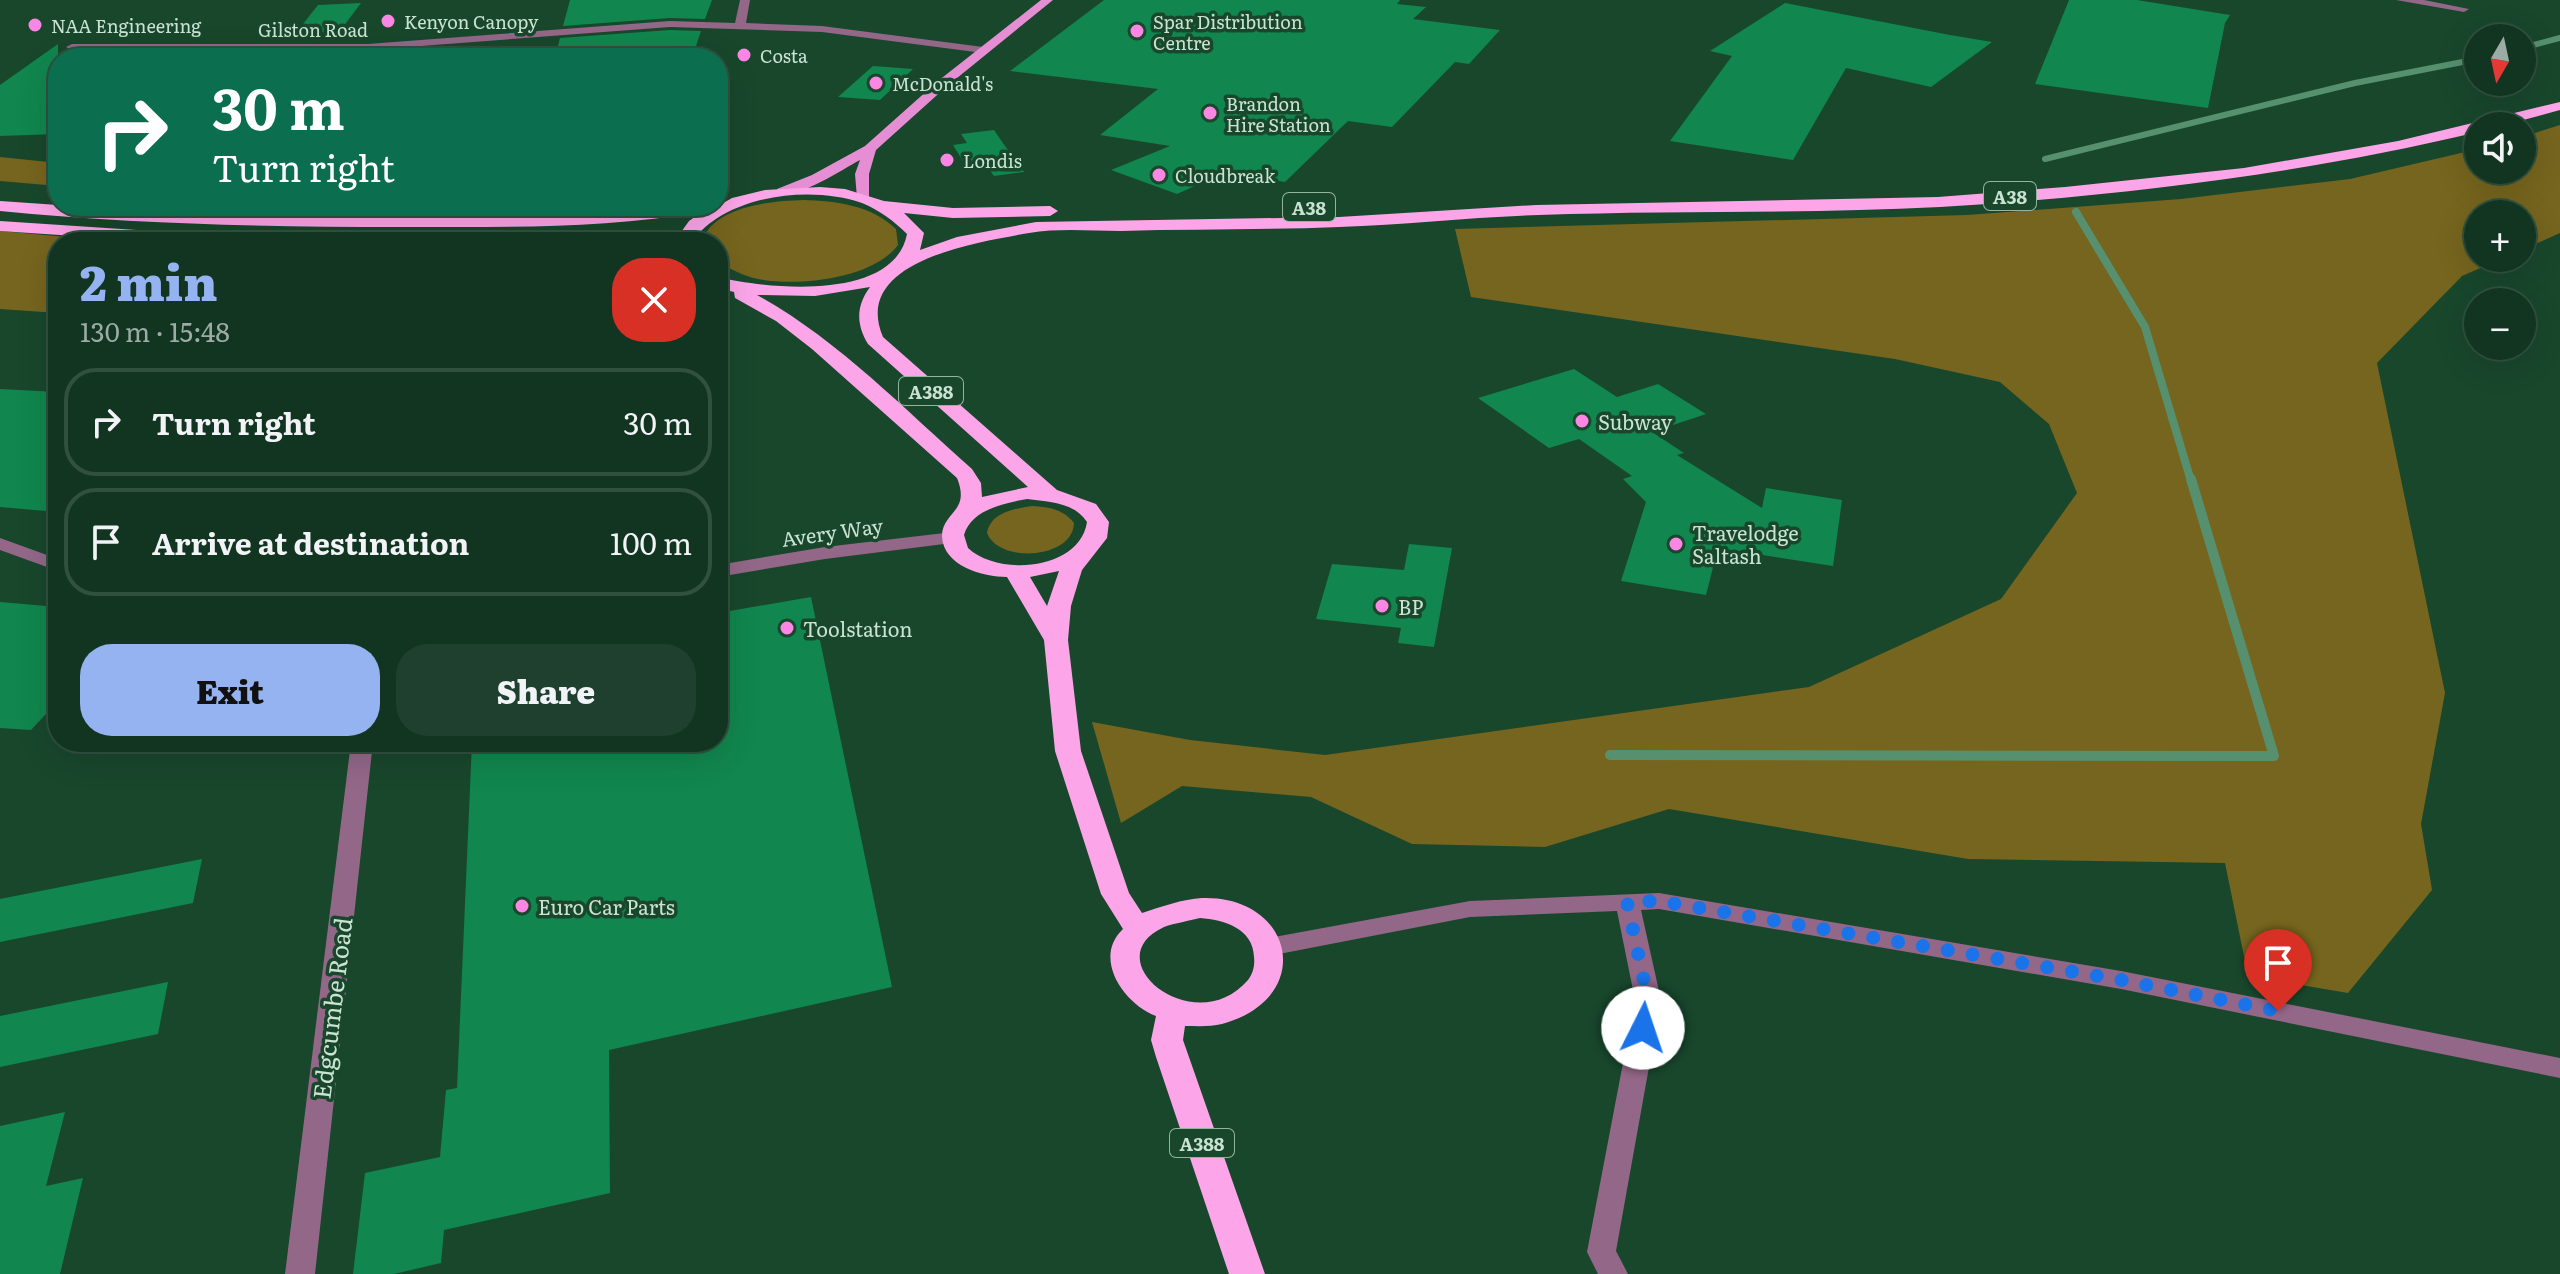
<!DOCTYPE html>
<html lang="en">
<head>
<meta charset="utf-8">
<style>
	:root { --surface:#123521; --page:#1f402e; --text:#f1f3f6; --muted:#9caba5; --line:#31503f; --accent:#95b2f1 }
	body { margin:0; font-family:Literata,serif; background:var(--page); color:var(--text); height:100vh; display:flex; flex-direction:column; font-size:30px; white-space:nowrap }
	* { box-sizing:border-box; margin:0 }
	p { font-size:26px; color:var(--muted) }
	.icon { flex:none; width:44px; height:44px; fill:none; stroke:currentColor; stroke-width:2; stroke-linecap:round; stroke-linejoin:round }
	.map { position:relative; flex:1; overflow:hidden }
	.drawer { position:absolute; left:48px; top:232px; width:680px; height:520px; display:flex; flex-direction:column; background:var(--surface); border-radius:32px; box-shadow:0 8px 32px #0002,0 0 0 2px var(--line) }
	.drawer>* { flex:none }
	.hud { position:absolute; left:48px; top:48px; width:680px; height:168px; border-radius:32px; box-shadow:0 8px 32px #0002,0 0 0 2px var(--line); background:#0b6e4f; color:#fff; overflow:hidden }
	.needle { width:52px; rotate:189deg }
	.fabs { position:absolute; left:2464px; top:24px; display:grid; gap:16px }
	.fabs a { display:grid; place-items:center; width:72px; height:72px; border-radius:50%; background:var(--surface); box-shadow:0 8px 32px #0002,0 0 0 2px var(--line); font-size:40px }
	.pin { position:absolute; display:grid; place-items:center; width:68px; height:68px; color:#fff; margin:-82px -34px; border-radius:50% 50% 50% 0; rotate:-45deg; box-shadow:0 0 8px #0007 }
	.pin .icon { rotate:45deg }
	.me { position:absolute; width:88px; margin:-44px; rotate:4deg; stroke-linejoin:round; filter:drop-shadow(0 0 6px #0008) }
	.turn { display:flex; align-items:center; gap:28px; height:168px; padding:0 32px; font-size:36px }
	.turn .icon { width:104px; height:104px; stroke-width:2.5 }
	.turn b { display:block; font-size:56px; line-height:68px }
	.round { display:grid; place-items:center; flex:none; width:84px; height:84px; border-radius:32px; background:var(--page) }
	.head { display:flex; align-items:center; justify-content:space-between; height:136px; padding:0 32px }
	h1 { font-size:48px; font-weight:800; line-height:60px; color:var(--accent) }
	.cta { display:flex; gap:16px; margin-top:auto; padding:16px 32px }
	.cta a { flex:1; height:92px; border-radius:32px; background:var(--accent); color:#111; font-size:32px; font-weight:800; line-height:92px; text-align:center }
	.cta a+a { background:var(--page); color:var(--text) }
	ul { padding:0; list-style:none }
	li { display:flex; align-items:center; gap:24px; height:108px; margin:0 16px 12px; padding:0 16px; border:4px solid var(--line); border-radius:32px }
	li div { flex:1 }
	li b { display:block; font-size:30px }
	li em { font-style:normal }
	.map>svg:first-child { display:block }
	.green { fill:#76651e }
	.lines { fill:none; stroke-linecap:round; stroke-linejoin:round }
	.stream-far2 { stroke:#56906f; stroke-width:6 }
	.stream-far1 { stroke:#56906f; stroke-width:8 }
	.stream { stroke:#56906f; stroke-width:10 }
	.building { fill:#11864e }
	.minor { fill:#936788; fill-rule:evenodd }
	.major { fill:#e68ed3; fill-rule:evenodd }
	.highway { fill:#fca6e9; fill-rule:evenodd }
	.route { stroke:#1a73e8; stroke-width:14; stroke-dasharray:0 25.2 }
	.poi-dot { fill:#fc86e4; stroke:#18472c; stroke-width:3 }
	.labels { text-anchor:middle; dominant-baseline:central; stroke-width:7; stroke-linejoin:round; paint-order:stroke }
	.far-poi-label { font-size:18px; fill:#cbe3d2; stroke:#18472c; text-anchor:start }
	.far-street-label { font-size:18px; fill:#cbe3d2; stroke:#18472c }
	.shield { fill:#18472c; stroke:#95b4a0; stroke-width:2 }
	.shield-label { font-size:18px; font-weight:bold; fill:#cbe3d2 }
	.poi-label { font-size:20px; fill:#cbe3d2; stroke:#18472c; text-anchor:start }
	.street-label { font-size:20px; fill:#cbe3d2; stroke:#18472c }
	.near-street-label { font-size:24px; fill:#cbe3d2; stroke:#18472c }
</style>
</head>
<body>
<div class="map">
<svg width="2560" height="1274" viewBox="0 0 2560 1274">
	<rect width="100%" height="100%" fill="#18472c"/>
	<g class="green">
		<path d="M 2560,125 L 2560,233 L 2522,250 L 2522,214 L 2478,214 L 2478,258 L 2503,258 L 2462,276 L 2377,363 L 2445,693 L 2421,824 L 2432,890 L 2348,993 L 2248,976 L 2225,863 L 1968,859 L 1669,809 L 1545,847 L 1412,844 L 1311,797 L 1182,786 L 1121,823 L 1092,722 L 1190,740 L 1325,755 L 1809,687 L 2001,599 L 2077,493 L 2049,424 L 2000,382 L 1895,359 L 1471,297 L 1455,229 L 1967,215 L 2181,199 L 2350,179 L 2478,149 L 2478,170 L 2522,170 L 2522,137 Z"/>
		<path d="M 0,157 L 58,163 L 58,186 L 0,181 Z"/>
		<path d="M 803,200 C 836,201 871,205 896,229 L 898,245 C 873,279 797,287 758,279 C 743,276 731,269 718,262 L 718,242 L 702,242 C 713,206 771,201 803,200 Z"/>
		<path d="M 0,231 L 123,242 L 58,242 L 58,313 L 0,309 Z"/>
		<path d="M 1032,506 C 1049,507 1063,509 1074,523 C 1073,559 999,564 987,533 C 991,512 1014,509 1032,506 Z"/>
	</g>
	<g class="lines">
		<g class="stream-far2">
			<path d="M 2522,48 L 2560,38"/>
			<path d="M 2045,159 L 2355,83 L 2478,59"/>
		</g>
		<path class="stream-far1" d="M 2076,212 L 2145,327 L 2191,481"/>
		<path class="stream" d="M 1610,755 L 2274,756 L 2191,479"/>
	</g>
	<g class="building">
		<path d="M 570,0 L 712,0 L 705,19 L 670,18 L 563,26 Z"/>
		<path d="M 1104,0 L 1400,0 L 1397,4 L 1426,7 L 1413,19 L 1500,30 L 1469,64 L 1455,62 L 1392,127 L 1348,121 L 1285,182 L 1224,173 L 1177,194 L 1111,170 L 1170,146 L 1100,135 L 1158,89 L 1010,71 Z"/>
		<path d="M 2069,0 L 2137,0 L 2230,15 L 2225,23 L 2208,108 L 2035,84 Z"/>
		<path d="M 361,3 L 340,31 L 295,34 L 318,5 Z"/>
		<path d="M 1785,3 L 1950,35 L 1992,42 L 1931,87 L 1846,68 L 1793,160 L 1670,141 L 1732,56 L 1710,51 Z"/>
		<path d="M 670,30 L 701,31 L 692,58 L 555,58 L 560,38 Z"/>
		<path d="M 58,44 L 58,134 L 0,136 L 0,85 Z"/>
		<path d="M 873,66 L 913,69 L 880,100 L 838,97 Z"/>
		<path d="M 994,130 L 1005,146 L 1024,172 L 994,176 L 988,168 L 969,171 L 953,145 L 967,143 L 961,134 Z"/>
		<path d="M 1574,369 L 1617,397 L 1658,384 L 1706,414 L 1652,432 L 1684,453 L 1677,455 L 1762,508 L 1766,488 L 1842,500 L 1833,566 L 1718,548 L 1706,595 L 1621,581 L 1646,502 L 1623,479 L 1632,476 L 1579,439 L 1549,448 L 1478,398 Z"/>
		<path d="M 0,389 L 58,392 L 58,512 L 0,507 Z"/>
		<path d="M 1409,544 L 1452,548 L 1434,647 L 1398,643 L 1401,628 L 1316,619 L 1332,564 L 1404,570 Z"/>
		<path d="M 811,597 L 892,987 L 609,1050 L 610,1193 L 444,1230 L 441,1263 L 394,1274 L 353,1274 L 365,1173 L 440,1157 L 446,1090 L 457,1088 L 472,742 L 718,742 L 718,613 Z"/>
		<path d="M 0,602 L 58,607 L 58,701 L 31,730 L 0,728 Z"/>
		<path d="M 202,859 L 193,903 L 0,942 L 0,899 Z"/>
		<path d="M 168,982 L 158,1034 L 0,1067 L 0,1016 Z"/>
		<path d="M 65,1112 L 46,1186 L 83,1178 L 60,1274 L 0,1274 L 0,1126 Z"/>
	</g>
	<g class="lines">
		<g class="minor">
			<path d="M 740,0 L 750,0 L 746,23 L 822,26 L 983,47 L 989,50 L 983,53 L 822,32 L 670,27 L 368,50 L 72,50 L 66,47 L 72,44 L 368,44 L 670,21 L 735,23 Z"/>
			<path d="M 2396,0 L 2424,0 L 2469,9 L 2464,12 Z"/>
			<path d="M 953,532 L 960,534 L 962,538 L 960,542 L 825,559 L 718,577 L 718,565 L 825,547 Z"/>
			<path d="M 0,538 L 58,559 L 58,571 L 0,550 Z"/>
			<path d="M 351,742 L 373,742 L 315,1274 L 285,1274 Z"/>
			<path d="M 1659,893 L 2121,971 L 2560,1058 L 2560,1078 L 2121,989 L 1659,909 L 1641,910 L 1661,1000 L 1616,1251 L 1628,1274 L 1598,1274 L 1587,1252 L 1635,1000 L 1617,911 L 1470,917 L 1269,956 L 1260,953 L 1257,947 L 1260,941 L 1269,938 L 1470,901 Z"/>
		</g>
		<path class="major" d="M 1041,0 L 1053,0 L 946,87 L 876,150 L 869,174 L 869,201 L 857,198 L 855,174 L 860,160 C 840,171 799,198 777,195 L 777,189 L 812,175 L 865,146 L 938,81 Z"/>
		<g class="highway">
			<path d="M 2560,102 L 2560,110 L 2501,126 L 2478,126 L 2478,132 C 2302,174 2121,196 1940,207 C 1807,214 1673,210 1539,215 C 1472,217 1405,225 1339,227 C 1266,230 1193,229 1121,231 C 1091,231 1059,228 1029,233 C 980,242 850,260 883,337 L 1057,490 L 1096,504 L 1109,522 L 1107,538 L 1082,570 L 1071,606 L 1068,640 L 1081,751 L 1129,893 L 1142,913 C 1160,907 1183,899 1202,898 C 1294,895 1317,998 1222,1024 C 1210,1027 1197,1026 1185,1026 L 1183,1040 L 1265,1274 L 1229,1274 L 1156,1057 L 1151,1040 L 1156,1016 C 1124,1004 1092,958 1123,929 L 1101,894 L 1055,751 L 1044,640 L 1007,577 C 983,577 943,566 942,536 C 942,512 971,512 957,478 L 812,349 L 776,321 L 735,298 L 734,292 L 718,288 L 718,277 C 767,289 894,302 907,234 C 894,221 879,210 862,203 C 810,185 725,195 692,242 L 674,242 L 689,221 L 702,212 C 602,229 501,227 400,227 C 266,227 133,224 0,211 L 0,201 L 204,215 L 522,217 L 718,206 L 732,198 L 765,190 L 820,187 L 845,189 L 884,201 L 953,208 L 1050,206 L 1058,211 L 1050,216 L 953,218 L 904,213 L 924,233 L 920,250 L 957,237 L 1036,222 L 1339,217 L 1536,205 L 1938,197 L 2065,187 L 2244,168 L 2398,141 ZM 870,287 C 856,306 856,324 868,344 L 1028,487 L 982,497 L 981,483 L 972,469 C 904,409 837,339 757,295 L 815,296 ZM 1027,499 C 1049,502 1074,502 1087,522 C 1080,570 999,577 968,548 L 964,535 C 971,510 1004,503 1027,499 ZM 1059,571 L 1047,606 L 1030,577 ZM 1200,918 C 1224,920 1253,928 1254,957 C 1255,965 1253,974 1248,980 C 1195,1042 1093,960 1164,927 C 1175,923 1189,921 1200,918 Z"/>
			<path d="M 0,221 L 167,232 L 376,237 L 385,242 L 165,242 L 0,231 Z"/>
		</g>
	</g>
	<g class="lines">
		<path class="route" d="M 1643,1028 L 1648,1000 L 1627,902 L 1659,901 L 2121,980 L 2278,1011"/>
	</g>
	<g class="poi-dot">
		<circle cx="388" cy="21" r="8"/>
		<circle cx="35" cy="25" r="8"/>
		<circle cx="1137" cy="31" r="8"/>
		<circle cx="744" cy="55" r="8"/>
		<circle cx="876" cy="83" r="8"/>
		<circle cx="1210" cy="113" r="8"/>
		<circle cx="947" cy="160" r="8"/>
		<circle cx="1159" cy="175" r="8"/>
		<circle cx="1582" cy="421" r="8"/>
		<circle cx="1676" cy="544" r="8"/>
		<circle cx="1382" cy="606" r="8"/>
		<circle cx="787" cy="628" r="8"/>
		<circle cx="522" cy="906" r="8"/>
	</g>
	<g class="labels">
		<g class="far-poi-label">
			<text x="404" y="21">Kenyon Canopy</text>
			<text x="1153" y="21">Spar Distribution<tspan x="1153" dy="21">Centre</tspan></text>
			<text x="51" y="25">NAA Engineering</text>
			<text x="760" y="55">Costa</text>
			<text x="892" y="83">McDonald's</text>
			<text x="1226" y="103">Brandon<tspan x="1226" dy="21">Hire Station</tspan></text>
			<text x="963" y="160">Londis</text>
			<text x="1175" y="175">Cloudbreak</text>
		</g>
		<g class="far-street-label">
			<text x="313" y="29">Gilston Road</text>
		</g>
		<g class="shield">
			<rect x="1984" y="182" width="52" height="28" rx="6"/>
			<rect x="1283" y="193" width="52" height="28" rx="6"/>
			<rect x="899" y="377" width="64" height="28" rx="6"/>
			<rect x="1170" y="1129" width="64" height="28" rx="6"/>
		</g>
		<g class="shield-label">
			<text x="2010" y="196">A38</text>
			<text x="1309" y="207">A38</text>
			<text x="931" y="391">A388</text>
			<text x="1202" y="1143">A388</text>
		</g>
		<g class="poi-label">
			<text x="1598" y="421">Subway</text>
			<text x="1692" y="532">Travelodge<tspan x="1692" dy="23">Saltash</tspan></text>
			<text x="1398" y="606">BP</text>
			<text x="803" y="628">Toolstation</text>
			<text x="538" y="906">Euro Car Parts</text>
		</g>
		<g class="street-label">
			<text transform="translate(832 531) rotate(-8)">Avery Way</text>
		</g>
		<g class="near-street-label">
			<text transform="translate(331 1008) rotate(-83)">Edgcumbe Road</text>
		</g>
	</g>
</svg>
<div class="fabs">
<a><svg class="needle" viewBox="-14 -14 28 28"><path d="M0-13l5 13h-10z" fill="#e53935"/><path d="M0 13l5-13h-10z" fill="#9caba5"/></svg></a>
<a><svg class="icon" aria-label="sound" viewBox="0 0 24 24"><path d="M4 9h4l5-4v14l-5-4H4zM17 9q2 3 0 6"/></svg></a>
<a>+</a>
<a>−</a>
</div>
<div class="pin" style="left:2278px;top:1011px;background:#d93025"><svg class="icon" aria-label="arrive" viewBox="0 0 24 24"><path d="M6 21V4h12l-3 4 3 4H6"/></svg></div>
<svg class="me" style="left:1643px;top:1028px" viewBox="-20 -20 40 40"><circle r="19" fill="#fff"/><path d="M0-13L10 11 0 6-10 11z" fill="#1a73e8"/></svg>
<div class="hud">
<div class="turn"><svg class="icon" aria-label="right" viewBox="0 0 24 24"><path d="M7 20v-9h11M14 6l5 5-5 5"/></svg><div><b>30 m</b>Turn right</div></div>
</div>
<section class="drawer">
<div class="head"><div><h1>2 min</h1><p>130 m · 15:48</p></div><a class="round" style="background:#d93025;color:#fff"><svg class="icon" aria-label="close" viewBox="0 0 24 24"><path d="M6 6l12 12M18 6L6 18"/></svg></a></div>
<ul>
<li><svg class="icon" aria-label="right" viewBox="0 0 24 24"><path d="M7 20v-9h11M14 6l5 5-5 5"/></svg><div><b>Turn right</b></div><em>30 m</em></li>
<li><svg class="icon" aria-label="arrive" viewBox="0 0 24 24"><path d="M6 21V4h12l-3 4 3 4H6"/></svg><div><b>Arrive at destination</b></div><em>100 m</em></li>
</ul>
<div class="cta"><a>Exit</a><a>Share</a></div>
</section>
</div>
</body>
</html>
